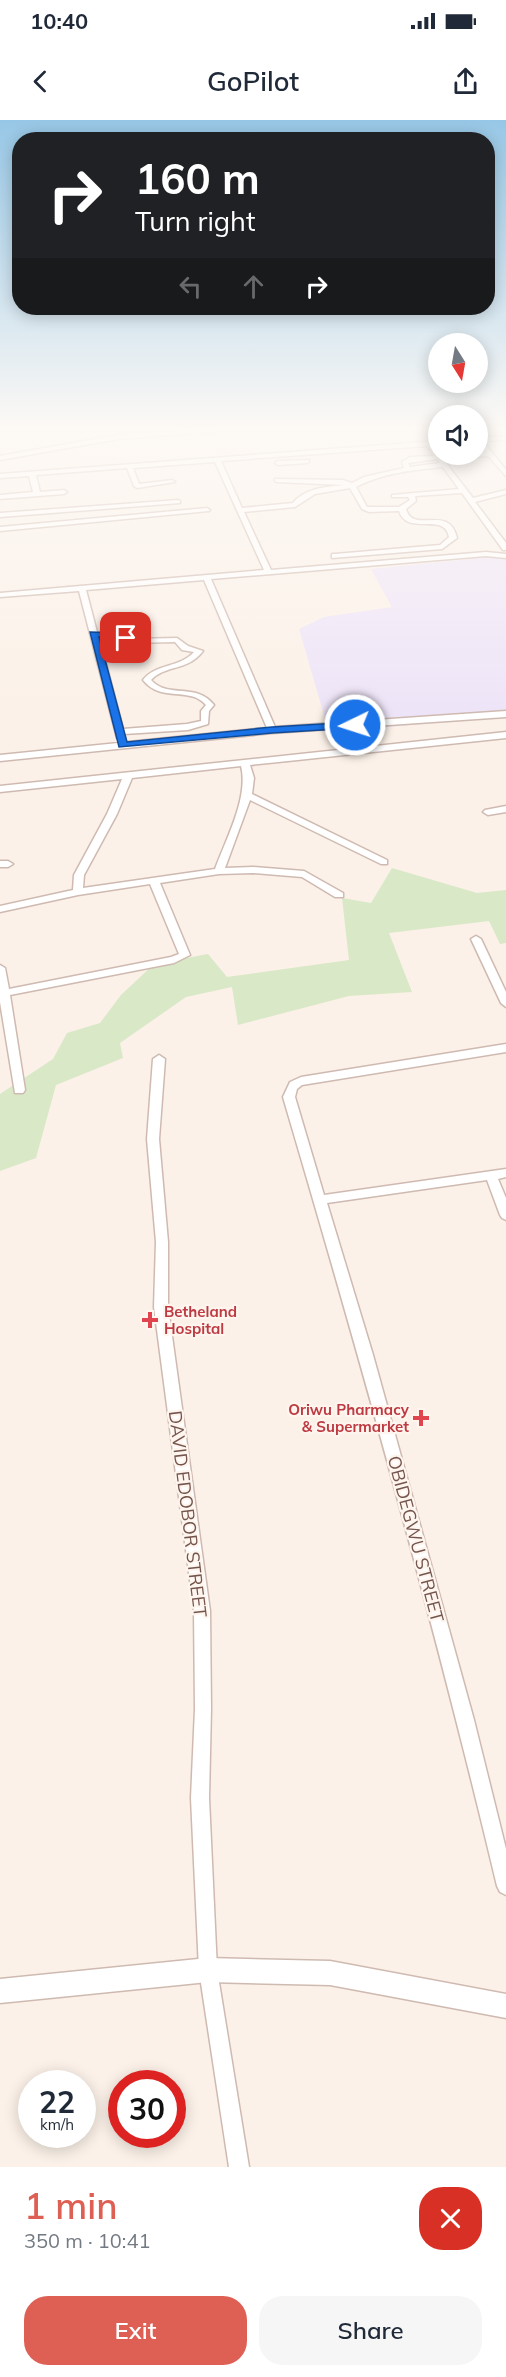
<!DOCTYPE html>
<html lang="en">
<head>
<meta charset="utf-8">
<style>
	:root { --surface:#fff; --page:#f6f6f7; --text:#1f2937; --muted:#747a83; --accent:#de5f54 }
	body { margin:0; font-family:Mulish,sans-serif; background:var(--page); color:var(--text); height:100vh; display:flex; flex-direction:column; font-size:22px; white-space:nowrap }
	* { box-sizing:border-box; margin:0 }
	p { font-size:20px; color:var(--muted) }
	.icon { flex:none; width:33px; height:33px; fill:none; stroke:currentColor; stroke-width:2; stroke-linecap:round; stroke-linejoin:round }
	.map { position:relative; height:2047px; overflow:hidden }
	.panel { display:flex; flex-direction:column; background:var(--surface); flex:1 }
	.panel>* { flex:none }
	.top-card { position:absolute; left:12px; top:12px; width:483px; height:183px; border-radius:24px; box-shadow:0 3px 15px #0003; background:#202124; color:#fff; overflow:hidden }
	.needle { width:39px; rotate:169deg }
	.buttons { position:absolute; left:428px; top:213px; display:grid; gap:12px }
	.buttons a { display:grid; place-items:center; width:60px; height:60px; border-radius:50%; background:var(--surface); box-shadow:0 3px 15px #0003; font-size:30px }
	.speed { position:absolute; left:18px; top:1950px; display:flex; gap:12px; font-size:30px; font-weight:700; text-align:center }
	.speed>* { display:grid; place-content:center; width:78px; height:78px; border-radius:50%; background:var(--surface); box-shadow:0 3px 15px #0003; line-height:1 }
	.speed small { font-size:15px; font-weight:400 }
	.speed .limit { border:9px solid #d22; background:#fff; color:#111 }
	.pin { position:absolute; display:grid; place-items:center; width:51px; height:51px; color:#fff; margin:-26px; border-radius:12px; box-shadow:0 3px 9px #0006 }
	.me { position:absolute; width:66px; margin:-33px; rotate:266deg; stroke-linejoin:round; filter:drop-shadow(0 0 4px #0008) }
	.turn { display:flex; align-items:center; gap:21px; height:126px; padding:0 24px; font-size:27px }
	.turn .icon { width:78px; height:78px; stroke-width:2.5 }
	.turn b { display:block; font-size:42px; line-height:51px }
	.lanes { display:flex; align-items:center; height:57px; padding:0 24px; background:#0003; justify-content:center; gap:30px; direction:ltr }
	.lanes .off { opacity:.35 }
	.round { display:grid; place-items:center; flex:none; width:63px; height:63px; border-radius:24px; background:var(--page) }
	.summary { display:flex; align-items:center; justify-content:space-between; height:102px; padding:0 24px }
	h1 { font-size:36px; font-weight:600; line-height:45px; color:var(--accent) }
	.cta { display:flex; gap:12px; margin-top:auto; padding:12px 24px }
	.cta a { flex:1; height:69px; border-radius:24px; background:var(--accent); color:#fff; font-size:24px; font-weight:600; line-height:69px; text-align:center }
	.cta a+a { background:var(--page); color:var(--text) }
	.status { display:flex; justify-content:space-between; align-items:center; height:42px; padding:0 30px; background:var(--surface); direction:ltr }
	.status svg { height:16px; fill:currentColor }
	header { display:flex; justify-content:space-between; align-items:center; height:78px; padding:0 24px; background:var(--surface); font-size:27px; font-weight:600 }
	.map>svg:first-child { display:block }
	.education { fill:#eee4f8 }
	.green { fill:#d9e8c6 }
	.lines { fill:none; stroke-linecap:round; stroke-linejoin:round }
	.minor-casing { stroke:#cfbab1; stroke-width:3 }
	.tertiary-casing { stroke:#cfbab1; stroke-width:3 }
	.minor { fill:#fff; fill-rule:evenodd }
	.tertiary { fill:#fff; fill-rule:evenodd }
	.route { fill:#1a73e8; stroke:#114b97; stroke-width:1.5 }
	.health-dot { fill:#e0444e; stroke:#fef5ee; stroke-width:2 }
	.labels { text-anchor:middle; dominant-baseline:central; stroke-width:4.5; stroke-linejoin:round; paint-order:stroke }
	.health-label { font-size:15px; font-weight:bold; fill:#be3a42; stroke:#fef5ee; text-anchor:start }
	.near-street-label { font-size:18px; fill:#74554d; stroke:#fef5ee }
</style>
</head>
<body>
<div class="status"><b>10:40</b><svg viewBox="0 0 49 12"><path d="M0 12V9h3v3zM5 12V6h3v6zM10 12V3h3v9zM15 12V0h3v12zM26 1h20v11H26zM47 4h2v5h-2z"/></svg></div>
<header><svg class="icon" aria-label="back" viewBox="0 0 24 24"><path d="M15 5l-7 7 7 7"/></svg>GoPilot<svg class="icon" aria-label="share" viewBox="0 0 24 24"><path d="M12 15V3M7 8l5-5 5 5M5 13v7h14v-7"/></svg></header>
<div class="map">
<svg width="506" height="2047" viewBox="0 0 506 2047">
	<rect width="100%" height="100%" fill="#fbf1e8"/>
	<path class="education" d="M 490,437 L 506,438 L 506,597 L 329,612 L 299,509 L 324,497 L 392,487 L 371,449 Z"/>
	<path class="green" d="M 392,748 L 477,773 L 506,770 L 506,823 L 500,824 L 489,801 L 389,813 L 412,872 L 349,876 L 238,905 L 232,867 L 186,877 L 120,923 L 123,938 L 56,965 L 36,1038 L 0,1051 L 0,974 L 53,939 L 67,913 L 100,903 L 121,875 L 154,844 L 208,834 L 227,857 L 349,840 L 342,778 L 371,783 Z"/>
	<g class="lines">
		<defs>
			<g id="minor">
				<path d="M 506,316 L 506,320 L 483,321 L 506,350 L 506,356 L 488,336 L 443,339 L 473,378 L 506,370 L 506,374 L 475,382 L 506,423 L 506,430 L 503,430 L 462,373 L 415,376 L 416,381 L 406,389 C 413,415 449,383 457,418 L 442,429 L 332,438 L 332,434 L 335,434 L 440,425 L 449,417 C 444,391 408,417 399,391 L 369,392 L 362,389 L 350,368 L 315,374 L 295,387 L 244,392 L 271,450 L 486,432 L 506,434 L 506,438 L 486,436 L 211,459 L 275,607 L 506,591 L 506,597 L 272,613 L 0,641 L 0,635 L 267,608 L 204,460 L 86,470 L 97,512 L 119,514 L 132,519 L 177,518 L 188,526 L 203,531 C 187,552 166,544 151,560 C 168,579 196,562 214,585 L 209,591 L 208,604 L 188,610 L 124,614 L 125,618 L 121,621 L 117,618 L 79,471 L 0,477 L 0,473 L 264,450 L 215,342 L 133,348 L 139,364 L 172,360 L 175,362 L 137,368 L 134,366 L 127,348 L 36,355 L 40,372 L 64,370 L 67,372 L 64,374 L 0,379 L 0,375 L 33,372 L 29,356 L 0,358 L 0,354 L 438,321 L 438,325 L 433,325 L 438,334 L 477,334 L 477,333 L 485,332 L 477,323 L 477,318 ZM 427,326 L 434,336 L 410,337 L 402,342 L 404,348 L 364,357 L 352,363 L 343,360 L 275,359 L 275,361 L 277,362 L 344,365 C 326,367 305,368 293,383 L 242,388 L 221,341 ZM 437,339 L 440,343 L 410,347 L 408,343 ZM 443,347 L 459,369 L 392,375 L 392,377 L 408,377 L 410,380 L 399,387 L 367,387 L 356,367 C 382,353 413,350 443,347 ZM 99,517 L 118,518 L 131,523 L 175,522 L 182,530 L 194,532 C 180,548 156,543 143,560 C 161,583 190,566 206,585 L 201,591 L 201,601 L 187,604 L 123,609 Z"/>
				<path d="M 309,340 L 309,342 L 307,343 L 278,345 L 275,343 L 278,341 Z"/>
				<path d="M 178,380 L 180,381 L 180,383 L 0,397 L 0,393 Z"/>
				<path d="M 207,388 L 210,390 L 209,391 L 0,411 L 0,407 Z"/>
				<path d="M 506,612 L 506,618 L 250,645 L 254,658 L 252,674 L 387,740 L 387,744 L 381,744 L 250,680 L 225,748 L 253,747 L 304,751 L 343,773 L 343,777 L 335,777 L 302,757 L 253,753 L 219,754 L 160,763 L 190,835 L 174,843 L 10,875 L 25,970 L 23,973 L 15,973 L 0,882 L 0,845 L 5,848 L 9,869 L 171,837 L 179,834 L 150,764 L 78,775 L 0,792 L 0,786 L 73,770 L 74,755 L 107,694 L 122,659 L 0,672 L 0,666 ZM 241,646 C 249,677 226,719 215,749 L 83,768 L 84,755 L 117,694 L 132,658 Z"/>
				<path d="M 506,686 L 506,692 L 488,695 L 483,692 L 485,690 Z"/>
				<path d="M 0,741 L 8,741 L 13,744 L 8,747 L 0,747 Z"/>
				<path d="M 476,816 L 481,819 L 506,872 L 506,887 L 501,883 L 471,819 Z"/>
				<path d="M 506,924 L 506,932 L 302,965 L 297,969 L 295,977 L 324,1075 L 506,1049 L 506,1057 L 498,1059 L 506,1078 L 506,1100 L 502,1098 L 500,1095 L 487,1060 L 327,1083 L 373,1235 L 474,1600 L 506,1729 L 506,1775 L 500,1772 L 497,1766 C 434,1501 360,1238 283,977 L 290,962 L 301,957 Z"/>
				<path d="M 159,935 L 165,939 L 159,1019 L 168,1122 L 168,1187 L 210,1491 L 211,1589 L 209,1678 L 217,1850 L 249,2047 L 229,2047 L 199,1850 L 191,1678 L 195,1589 L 194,1491 L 154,1187 L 156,1122 L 147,1019 L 153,939 Z"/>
			</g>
			<g id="tertiary">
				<path d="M 242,305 L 276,305 L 272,307 L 118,319 L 0,340 L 0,336 L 118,315 Z"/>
				<path d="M 208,1838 L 330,1841 L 506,1874 L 506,1898 L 330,1865 L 208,1862 L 0,1883 L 0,1859 Z"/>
			</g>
		</defs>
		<use href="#minor" class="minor-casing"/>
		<use href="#tertiary" class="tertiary-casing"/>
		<use href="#minor" class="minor"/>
		<use href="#tertiary" class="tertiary"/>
	</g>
	<linearGradient id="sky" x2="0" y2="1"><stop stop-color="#97c7e6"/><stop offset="0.52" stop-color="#fdf9f5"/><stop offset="1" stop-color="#fdf9f5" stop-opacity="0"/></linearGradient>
	<rect width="506" height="592" fill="url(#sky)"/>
	<path class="route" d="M 90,512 L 119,513 L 130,518 L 126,521 L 99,517 L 127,622 L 272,607 L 355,602 L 360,605 L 355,608 L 272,613 L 119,627 Z"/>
	<g class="health-dot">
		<path d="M147 1191h6v6h6v6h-6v6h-6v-6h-6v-6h6z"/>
		<path d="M418 1289h6v6h6v6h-6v6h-6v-6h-6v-6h6z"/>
	</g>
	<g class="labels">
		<g class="health-label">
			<text x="164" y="1191">Betheland<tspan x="164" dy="17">Hospital</tspan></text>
			<text x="409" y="1289" text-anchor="end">Oriwu Pharmacy<tspan x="409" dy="17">&amp; Supermarket</tspan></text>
		</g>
		<g class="near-street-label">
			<text transform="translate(188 1394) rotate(83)">DAVID EDOBOR STREET</text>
			<text transform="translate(416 1419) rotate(75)">OBIDEGWU STREET</text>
		</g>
	</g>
</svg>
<div class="buttons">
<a><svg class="needle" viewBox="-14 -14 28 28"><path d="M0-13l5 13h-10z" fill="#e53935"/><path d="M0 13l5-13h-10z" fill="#747a83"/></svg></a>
<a><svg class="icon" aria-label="sound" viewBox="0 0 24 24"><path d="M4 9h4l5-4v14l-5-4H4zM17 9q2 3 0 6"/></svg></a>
</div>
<div class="speed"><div>22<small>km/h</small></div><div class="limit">30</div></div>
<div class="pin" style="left:126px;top:518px;background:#d93025"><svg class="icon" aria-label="arrive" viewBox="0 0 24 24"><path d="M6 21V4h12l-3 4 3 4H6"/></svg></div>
<svg class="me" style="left:355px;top:605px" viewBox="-20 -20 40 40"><circle r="17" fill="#1a73e8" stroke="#fff" stroke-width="3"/><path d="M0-11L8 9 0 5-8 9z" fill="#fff"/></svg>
<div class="top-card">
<div class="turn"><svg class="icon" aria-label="right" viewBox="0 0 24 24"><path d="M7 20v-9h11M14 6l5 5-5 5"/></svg><div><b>160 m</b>Turn right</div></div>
<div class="lanes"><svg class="icon off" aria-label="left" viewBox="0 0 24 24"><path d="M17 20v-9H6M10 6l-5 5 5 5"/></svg><svg class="icon off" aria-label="ahead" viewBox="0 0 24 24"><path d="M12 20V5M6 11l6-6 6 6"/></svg><svg class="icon" aria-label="right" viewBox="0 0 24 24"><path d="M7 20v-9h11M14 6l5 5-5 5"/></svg></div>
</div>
</div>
<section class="panel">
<div class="summary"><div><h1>1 min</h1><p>350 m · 10:41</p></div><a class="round" style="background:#d93025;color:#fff"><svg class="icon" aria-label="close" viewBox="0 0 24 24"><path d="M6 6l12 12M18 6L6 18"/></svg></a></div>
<div class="cta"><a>Exit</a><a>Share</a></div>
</section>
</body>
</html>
